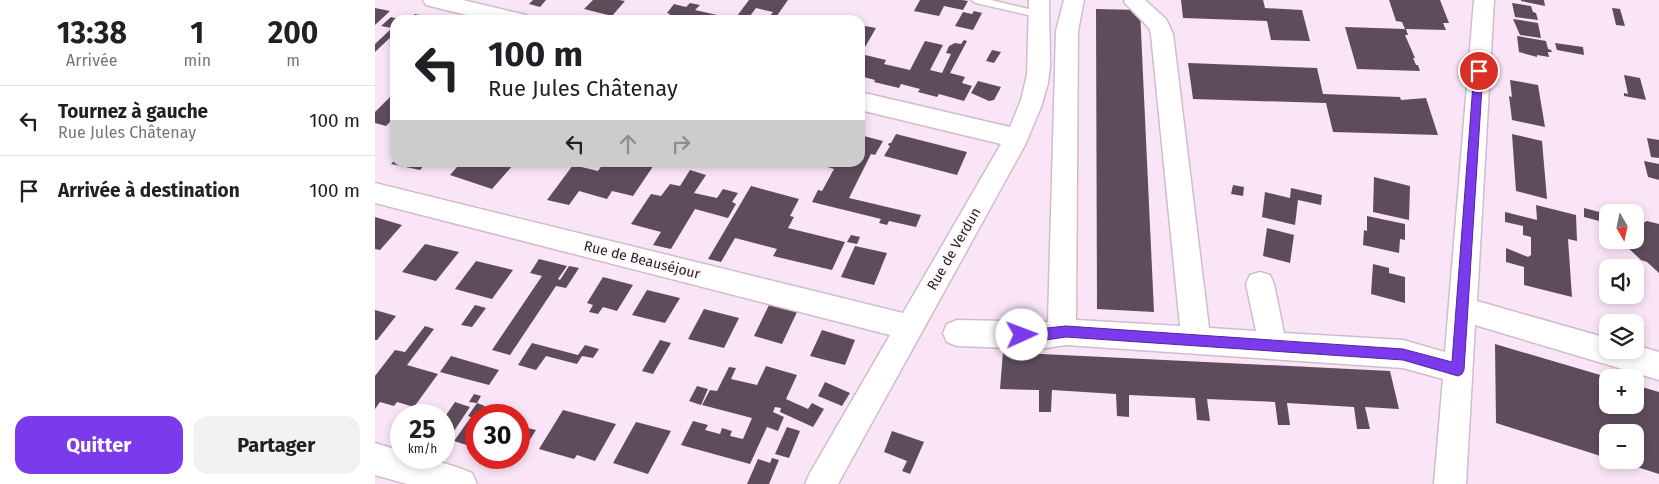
<!DOCTYPE html>
<html lang="fr">
<head>
<meta charset="utf-8">
<style>
	:root { --surface:#fff; --page:#f2f2f2; --text:#202124; --muted:#757577; --line:#e0e0e0; --accent:#7c3aed }
	body { margin:0; font-family:"Fira Sans",sans-serif; background:var(--page); color:var(--text); height:100vh; display:flex; flex-direction:column; font-size:19px; white-space:nowrap }
	* { box-sizing:border-box; margin:0 }
	p { font-size:16px; color:var(--muted) }
	.icon { flex:none; width:28px; height:28px; fill:none; stroke:currentColor; stroke-width:2; stroke-linecap:round; stroke-linejoin:round }
	.map { position:relative; flex:1; overflow:hidden }
	.drawer { display:flex; flex-direction:column; background:var(--surface); width:375px }
	.drawer>* { flex:none }
	.banner { position:absolute; left:15px; top:15px; width:475px; height:152px; border-radius:15px; box-shadow:0 2px 8px #0003; background:#fff; color:var(--text); overflow:hidden }
	.needle { width:32px; rotate:171deg }
	.tools { position:absolute; left:1224px; top:204px; display:grid; gap:10px }
	.tools a { display:grid; place-items:center; width:45px; height:45px; border-radius:10px; background:var(--surface); box-shadow:0 2px 8px #0003; font-size:25px }
	.speed { position:absolute; left:15px; top:404px; display:flex; gap:10px; font-size:25px; font-weight:700; text-align:center }
	.speed>* { display:grid; place-content:center; width:65px; height:65px; border-radius:50%; background:var(--surface); box-shadow:0 2px 8px #0003; line-height:1 }
	.speed small { font-size:12px; font-weight:400 }
	.speed .limit { border:8px solid #d22; background:#fff; color:#111 }
	.pin { position:absolute; display:grid; place-items:center; width:42px; height:42px; color:#fff; margin:-21px; border:2px solid #fff; border-radius:50%; box-shadow:0 1px 5px #0007 }
	.me { position:absolute; width:55px; margin:-28px; rotate:88deg; stroke-linejoin:round; filter:drop-shadow(0 0 4px #0008) }
	.turn { display:flex; align-items:center; gap:18px; height:105px; padding:0 15px; font-size:22px }
	.turn .icon { width:65px; height:65px; stroke-width:2.5 }
	.turn b { display:block; font-size:35px; line-height:42px }
	.lanes { display:flex; align-items:center; height:48px; padding:0 15px; background:#0003; justify-content:center; gap:25px; direction:ltr }
	.lanes .off { opacity:.35 }
	.eta { display:flex; justify-content:space-evenly; align-items:center; height:85px; text-align:center }
	.eta b { font-size:30px; font-weight:700; line-height:35px }
	.action { display:flex; gap:10px; margin-top:auto; padding:10px 15px }
	.action a { flex:1; height:58px; border-radius:15px; background:var(--accent); color:#fff; font-size:20px; font-weight:700; line-height:58px; text-align:center }
	.action a+a { background:var(--page); color:var(--text) }
	ul { padding:0; list-style:none }
	li { display:flex; align-items:center; gap:15px; height:70px; padding:0 15px; border-top:1px solid var(--line) }
	li div { flex:1 }
	li b { display:block; font-size:19px }
	li em { font-style:normal }
	main { display:flex; flex:1; min-height:0 }
	.map>svg:first-child { display:block }
	.building { fill:#5e4c5b }
	.lines { fill:none; stroke-linecap:round; stroke-linejoin:round }
	.service-casing { stroke:#d0bccc; stroke-width:3 }
	.minor-casing { stroke:#d0bccc; stroke-width:3 }
	.service { fill:#fff; fill-rule:evenodd }
	.minor { fill:#fff; fill-rule:evenodd }
	.route { fill:#7c3aed; stroke:#51269a }
	.labels { text-anchor:middle; dominant-baseline:central; stroke-width:5; stroke-linejoin:round; paint-order:stroke }
	.street-label { font-size:14px; fill:#261e24; stroke:#fdf8fc }
</style>
</head>
<body>
<main>
<section class="drawer">
<div class="eta">
<div><b>13:38</b><p>Arrivée</p></div>
<div><b>1</b><p>min</p></div>
<div><b>200</b><p>m</p></div>
</div>
<ul>
<li><svg class="icon" aria-label="left" viewBox="0 0 24 24"><path d="M17 20v-9H6M10 6l-5 5 5 5"/></svg><div><b>Tournez à gauche</b><p>Rue Jules Châtenay</p></div><em>100 m</em></li>
<li><svg class="icon" aria-label="arrive" viewBox="0 0 24 24"><path d="M6 21V4h12l-3 4 3 4H6"/></svg><div><b>Arrivée à destination</b></div><em>100 m</em></li>
</ul>
<div class="action"><a>Quitter</a><a>Partager</a></div>
</section>
<div class="map">
<svg width="1284" height="484" viewBox="0 0 1284 484">
	<rect width="100%" height="100%" fill="#fae5f6"/>
	<g class="building">
		<path d="M 158,0 L 171,0 L 165,7 L 154,4 Z"/>
		<path d="M 218,0 L 244,0 L 250,1 L 237,16 L 209,9 Z"/>
		<path d="M 374,0 L 413,0 L 399,20 L 392,20 L 398,12 L 381,8 L 372,20 L 359,20 Z"/>
		<path d="M 545,0 L 587,0 L 593,1 L 588,10 L 569,6 L 564,16 L 539,11 Z"/>
		<path d="M 806,0 L 888,0 L 890,8 L 927,10 L 935,41 L 896,40 L 892,21 L 808,18 Z"/>
		<path d="M 1014,0 L 1065,0 L 1074,23 L 1068,23 L 1071,30 L 1031,29 L 1033,35 L 1030,35 L 1040,58 L 1038,58 L 1041,65 L 1043,65 L 1045,71 L 982,69 L 970,27 L 1030,29 L 1027,22 L 1021,21 Z"/>
		<path d="M 1146,0 L 1169,0 L 1170,6 L 1146,1 Z"/>
		<path d="M 315,3 L 325,5 L 320,10 L 342,15 L 337,20 L 290,20 L 295,14 L 292,13 L 299,4 L 311,7 Z"/>
		<path d="M 1137,3 L 1156,6 L 1158,12 L 1161,13 L 1163,20 L 1140,17 Z"/>
		<path d="M 0,8 L 15,11 L 0,25 Z"/>
		<path d="M 1237,8 L 1245,9 L 1250,26 L 1241,25 Z"/>
		<path d="M 721,9 L 765,10 L 779,312 L 722,309 Z"/>
		<path d="M 599,11 L 607,13 L 598,30 L 580,26 L 588,12 L 597,14 Z"/>
		<path d="M 40,14 L 56,18 L 54,20 L 34,20 Z"/>
		<path d="M 16,17 L 26,20 L 20,20 L 20,33 L 0,52 L 0,44 L 17,28 L 6,26 Z"/>
		<path d="M 1138,19 L 1163,23 L 1166,38 L 1145,35 Z"/>
		<path d="M 490,26 L 501,28 L 486,54 L 511,60 L 509,64 L 535,70 L 550,41 L 568,45 L 555,70 L 567,73 L 576,54 L 571,53 L 574,46 L 580,43 L 586,44 L 589,40 L 592,41 L 575,73 L 590,77 L 587,83 L 597,86 L 589,101 L 564,94 L 562,97 L 543,92 L 545,89 L 526,84 L 524,88 L 499,82 L 500,80 L 485,76 L 485,34 Z"/>
		<path d="M 1142,36 L 1171,41 L 1173,49 L 1176,50 L 1177,52 L 1173,52 L 1174,57 L 1162,55 L 1162,57 L 1144,52 Z"/>
		<path d="M 1180,43 L 1208,47 L 1209,55 L 1182,50 Z"/>
		<path d="M 617,50 L 626,52 L 619,63 L 611,61 Z"/>
		<path d="M 813,63 L 942,68 L 948,94 L 1025,97 L 1026,100 L 1051,98 L 1063,135 L 958,132 L 951,103 L 818,99 Z"/>
		<path d="M 1249,75 L 1265,78 L 1271,100 L 1249,96 L 1249,93 L 1253,94 Z"/>
		<path d="M 1135,80 L 1163,85 L 1170,127 L 1137,120 L 1134,96 L 1137,97 Z"/>
		<path d="M 603,81 L 626,87 L 619,100 L 614,101 L 596,93 Z"/>
		<path d="M 17,95 L 20,96 L 20,117 L 11,126 L 0,123 L 0,112 Z"/>
		<path d="M 521,134 L 592,152 L 582,175 L 509,156 L 515,146 L 513,145 L 514,143 L 516,143 Z"/>
		<path d="M 1137,134 L 1167,141 L 1172,199 L 1141,191 Z"/>
		<path d="M 485,135 L 508,141 L 500,155 L 496,154 L 474,198 L 546,215 L 541,227 L 514,221 L 512,225 L 504,223 L 506,219 L 437,202 L 443,190 L 447,191 L 459,169 L 436,162 L 485,162 Z"/>
		<path d="M 1272,138 L 1284,140 L 1284,158 L 1276,157 Z"/>
		<path d="M 20,160 L 20,162 L 52,162 L 45,170 L 16,164 Z"/>
		<path d="M 1269,161 L 1284,164 L 1284,180 L 1273,177 Z"/>
		<path d="M 67,162 L 134,162 L 139,164 L 117,189 L 75,175 L 82,167 Z"/>
		<path d="M 229,162 L 281,162 L 258,196 L 237,191 L 232,199 L 204,191 L 194,205 L 172,200 L 198,165 L 223,171 Z"/>
		<path d="M 315,170 L 331,175 L 319,193 L 342,198 L 348,189 L 363,193 L 357,202 L 361,204 L 353,218 L 320,209 L 296,249 L 278,245 L 286,232 L 256,224 L 276,194 L 286,196 L 295,184 L 305,186 Z"/>
		<path d="M 999,177 L 1035,186 L 1034,220 L 998,212 Z"/>
		<path d="M 858,185 L 869,187 L 868,196 L 856,194 Z"/>
		<path d="M 376,186 L 424,199 L 415,216 L 419,217 L 413,228 L 470,242 L 457,270 L 398,256 L 402,249 L 360,238 L 346,262 L 333,259 Z"/>
		<path d="M 916,188 L 947,195 L 946,205 L 923,200 L 920,225 L 887,217 L 890,192 L 915,198 Z"/>
		<path d="M 1161,205 L 1201,215 L 1202,241 L 1193,239 L 1197,297 L 1149,285 L 1149,267 L 1131,262 L 1131,248 L 1153,257 L 1156,255 L 1156,237 L 1148,235 L 1148,226 L 1130,222 L 1130,212 L 1162,220 Z"/>
		<path d="M 1209,208 L 1232,214 L 1232,223 L 1209,217 Z"/>
		<path d="M 992,216 L 1030,224 L 1030,240 L 1025,239 L 1024,253 L 988,245 L 989,230 L 992,231 Z"/>
		<path d="M 0,217 L 27,225 L 5,250 L 0,249 Z"/>
		<path d="M 1272,221 L 1284,224 L 1284,273 L 1272,262 L 1266,260 L 1250,245 L 1266,235 L 1262,226 Z"/>
		<path d="M 892,228 L 919,235 L 915,263 L 888,256 Z"/>
		<path d="M 476,235 L 485,237 L 482,244 L 472,242 Z"/>
		<path d="M 50,244 L 84,252 L 61,281 L 27,272 Z"/>
		<path d="M 480,246 L 512,253 L 499,285 L 466,277 Z"/>
		<path d="M 164,259 L 192,266 L 183,279 L 185,280 L 194,266 L 204,268 L 191,288 L 181,286 L 135,355 L 117,350 L 167,276 L 155,273 Z"/>
		<path d="M 101,261 L 138,270 L 117,299 L 80,289 Z"/>
		<path d="M 998,264 L 1014,268 L 1014,273 L 1030,277 L 1030,303 L 996,294 Z"/>
		<path d="M 228,277 L 258,285 L 242,311 L 228,307 L 223,314 L 214,312 L 218,305 L 212,303 Z"/>
		<path d="M 272,290 L 305,298 L 290,323 L 257,315 Z"/>
		<path d="M 100,305 L 111,308 L 97,327 L 86,325 Z"/>
		<path d="M 394,305 L 422,312 L 407,344 L 379,336 Z"/>
		<path d="M 329,309 L 364,318 L 349,348 L 313,339 Z"/>
		<path d="M 0,310 L 21,316 L 2,340 L 0,340 Z"/>
		<path d="M 50,326 L 59,329 L 32,365 L 63,374 L 39,407 L 22,402 L 19,406 L 5,402 L 0,409 L 0,376 L 20,350 L 30,352 Z"/>
		<path d="M 447,330 L 480,340 L 470,365 L 435,356 Z"/>
		<path d="M 285,340 L 296,343 L 278,374 L 267,371 Z"/>
		<path d="M 157,343 L 203,355 L 210,345 L 224,349 L 218,358 L 207,356 L 202,364 L 171,356 L 161,370 L 143,365 Z"/>
		<path d="M 1120,344 L 1232,377 L 1232,405 L 1260,405 L 1260,385 L 1284,392 L 1284,474 L 1240,460 L 1260,460 L 1260,432 L 1232,432 L 1232,458 L 1121,423 Z"/>
		<path d="M 628,352 L 1015,371 L 1024,409 L 990,407 L 995,429 L 982,429 L 979,407 L 912,403 L 915,425 L 903,425 L 900,402 L 832,399 L 835,421 L 822,420 L 820,398 L 754,395 L 754,417 L 742,416 L 741,394 L 677,390 L 676,412 L 664,412 L 664,390 L 625,389 Z"/>
		<path d="M 76,356 L 124,370 L 114,385 L 65,372 Z"/>
		<path d="M 391,366 L 422,375 L 411,399 L 433,409 L 437,403 L 449,409 L 438,427 L 405,412 L 406,408 L 400,407 L 398,412 L 409,417 L 403,431 L 392,427 L 375,464 L 306,445 L 318,421 L 333,425 L 330,430 L 345,434 L 347,428 L 357,431 L 355,436 L 368,439 L 377,418 L 327,405 L 335,390 L 342,391 L 354,367 L 361,368 L 356,379 L 382,385 Z"/>
		<path d="M 450,382 L 475,393 L 467,406 L 443,396 Z"/>
		<path d="M 322,386 L 333,389 L 326,405 L 314,401 Z"/>
		<path d="M 99,394 L 106,396 L 102,403 L 94,402 Z"/>
		<path d="M 80,402 L 95,407 L 73,440 L 69,439 L 69,418 Z"/>
		<path d="M 102,403 L 110,406 L 105,412 L 113,415 L 101,415 L 101,448 L 79,441 L 96,417 L 93,416 Z"/>
		<path d="M 188,410 L 241,424 L 220,461 L 202,455 L 199,459 L 164,449 Z"/>
		<path d="M 261,422 L 296,431 L 273,474 L 238,463 Z"/>
		<path d="M 144,426 L 161,430 L 141,462 L 127,458 L 144,458 Z"/>
		<path d="M 412,427 L 425,431 L 414,458 L 400,454 Z"/>
		<path d="M 517,431 L 549,442 L 535,474 L 527,471 L 532,461 L 509,452 Z"/>
		<path d="M 397,458 L 404,460 L 394,484 L 372,484 L 383,459 L 395,463 Z"/>
	</g>
	<g class="lines">
		<defs>
			<path id="service" d="M 596,0 L 616,0 L 662,11 L 667,14 L 662,17 L 601,3 Z"/>
			<g id="minor">
				<path d="M 48,0 L 88,0 L 151,15 L 154,20 L 112,20 L 51,5 Z"/>
				<path d="M 654,0 L 674,0 L 675,66 L 673,83 L 666,107 L 650,145 L 463,484 L 430,484 L 435,473 L 515,335 L 0,203 L 0,183 L 528,313 L 626,144 L 485,110 L 485,92 L 635,127 L 646,100 L 652,75 Z"/>
				<path d="M 689,0 L 709,0 L 703,31 L 701,320 L 805,326 L 776,34 L 774,28 L 749,2 L 750,0 L 770,0 L 791,19 L 798,34 L 834,328 L 881,331 L 871,284 L 875,275 L 885,272 L 895,275 L 899,284 L 909,333 L 1028,340 L 1070,352 L 1099,0 L 1119,0 L 1102,301 L 1232,338 L 1232,350 L 1260,350 L 1260,345 L 1284,352 L 1284,380 L 1100,325 L 1091,484 L 1059,484 L 1068,379 L 1028,368 L 691,345 L 664,349 L 582,346 L 572,342 L 568,333 L 572,324 L 582,320 L 673,322 L 681,31 Z"/>
				<path d="M 0,443 L 26,451 L 26,458 C 51,458 74,463 97,473 L 102,484 L 32,484 L 0,475 Z"/>
			</g>
		</defs>
		<use href="#service" class="service-casing"/>
		<use href="#minor" class="minor-casing"/>
		<use href="#service" class="service"/>
		<use href="#minor" class="minor"/>
	</g>
	<path class="route" d="M 1104,67 L 1108,71 L 1089,370 L 1087,374 L 1083,376 L 1028,360 L 691,337 L 664,341 L 643,339 L 641,335 L 643,331 L 691,326 L 1028,349 L 1077,362 L 1099,71 Z"/>
	<g class="labels">
		<g class="street-label">
			<text transform="translate(579 249) rotate(-60)">Rue de Verdun</text>
			<text transform="translate(267 260) rotate(14)">Rue de Beauséjour</text>
		</g>
	</g>
</svg>
<div class="tools">
<a><svg class="needle" viewBox="-14 -14 28 28"><path d="M0-13l5 13h-10z" fill="#e53935"/><path d="M0 13l5-13h-10z" fill="#757577"/></svg></a>
<a><svg class="icon" aria-label="sound" viewBox="0 0 24 24"><path d="M4 9h4l5-4v14l-5-4H4zM17 9q2 3 0 6"/></svg></a>
<a><svg class="icon" aria-label="layers" viewBox="0 0 24 24"><path d="M12 4l9 5-9 5-9-5zM3 14l9 5 9-5"/></svg></a>
<a>+</a>
<a>−</a>
</div>
<div class="speed"><div>25<small>km/h</small></div><div class="limit">30</div></div>
<div class="pin" style="left:1104px;top:71px;background:#d93025"><svg class="icon" aria-label="arrive" viewBox="0 0 24 24"><path d="M6 21V4h12l-3 4 3 4H6"/></svg></div>
<svg class="me" style="left:647px;top:335px" viewBox="-20 -20 40 40"><circle r="19" fill="#fff"/><path d="M0-13L10 11 0 6-10 11z" fill="#7c3aed"/></svg>
<div class="banner">
<div class="turn"><svg class="icon" aria-label="left" viewBox="0 0 24 24"><path d="M17 20v-9H6M10 6l-5 5 5 5"/></svg><div><b>100 m</b>Rue Jules Châtenay</div></div>
<div class="lanes"><svg class="icon" aria-label="left" viewBox="0 0 24 24"><path d="M17 20v-9H6M10 6l-5 5 5 5"/></svg><svg class="icon off" aria-label="ahead" viewBox="0 0 24 24"><path d="M12 20V5M6 11l6-6 6 6"/></svg><svg class="icon off" aria-label="right" viewBox="0 0 24 24"><path d="M7 20v-9h11M14 6l5 5-5 5"/></svg></div>
</div>
</div>
</main>
</body>
</html>
